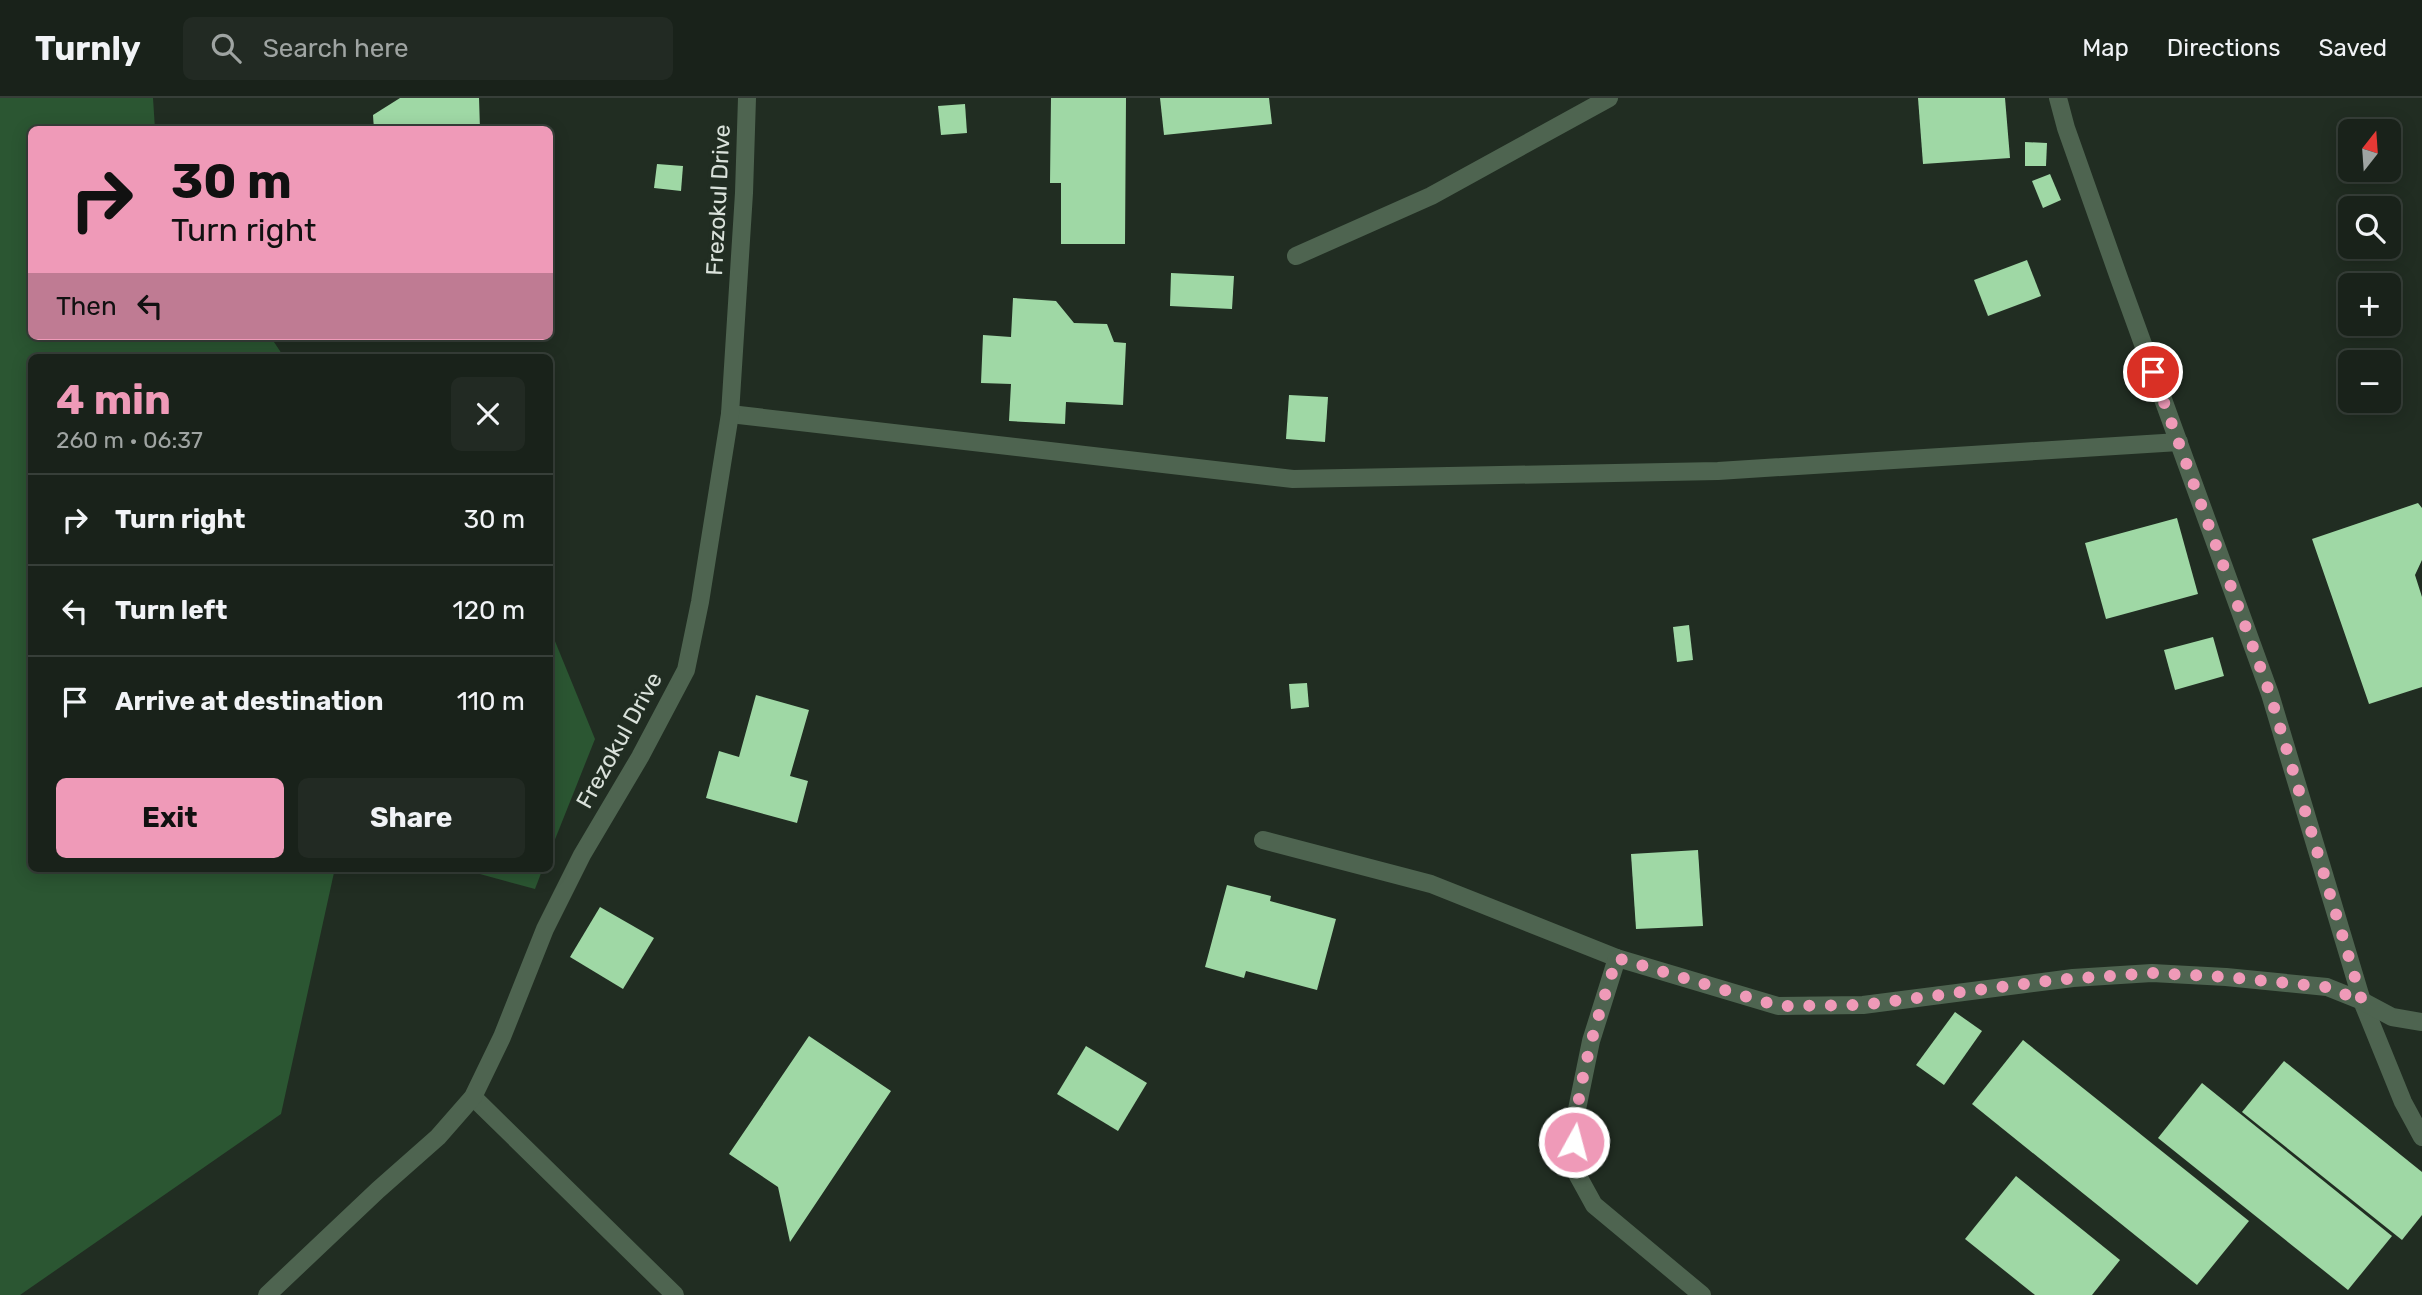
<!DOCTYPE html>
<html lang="en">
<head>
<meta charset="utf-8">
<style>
	:root { --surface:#19221a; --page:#222a23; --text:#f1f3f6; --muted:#9fa4a2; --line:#373f39; --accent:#ef9ab8 }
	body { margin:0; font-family:Rubik,sans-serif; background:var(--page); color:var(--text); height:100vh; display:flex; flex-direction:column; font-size:26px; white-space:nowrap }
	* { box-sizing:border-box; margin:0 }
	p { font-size:23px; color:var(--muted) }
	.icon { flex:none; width:38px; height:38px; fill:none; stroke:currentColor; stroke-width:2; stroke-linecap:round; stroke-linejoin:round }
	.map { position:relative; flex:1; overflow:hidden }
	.side { position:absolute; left:28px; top:256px; width:525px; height:518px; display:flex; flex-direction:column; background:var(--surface); border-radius:10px; box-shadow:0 4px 18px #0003,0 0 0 2px var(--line) }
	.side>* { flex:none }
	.top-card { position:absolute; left:28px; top:28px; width:525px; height:214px; border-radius:10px; box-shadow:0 4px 18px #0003,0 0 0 2px var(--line); background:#ef9ab8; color:#111; overflow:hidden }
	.needle { width:46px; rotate:17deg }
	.tools { position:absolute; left:2338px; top:21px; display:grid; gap:14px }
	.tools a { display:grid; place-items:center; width:63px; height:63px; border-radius:10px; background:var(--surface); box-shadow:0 4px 18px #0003,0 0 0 2px var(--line); font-size:35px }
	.pin { position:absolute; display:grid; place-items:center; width:60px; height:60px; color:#fff; margin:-30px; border:4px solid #fff; border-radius:50%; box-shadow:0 2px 7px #0007 }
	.me { position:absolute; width:77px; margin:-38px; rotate:7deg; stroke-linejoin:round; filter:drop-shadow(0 0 5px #0008) }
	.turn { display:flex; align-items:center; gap:24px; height:147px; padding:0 28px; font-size:32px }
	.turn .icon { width:91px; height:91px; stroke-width:2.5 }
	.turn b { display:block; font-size:49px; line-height:60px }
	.then { display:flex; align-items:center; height:66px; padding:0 28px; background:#0003; gap:14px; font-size:26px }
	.round { display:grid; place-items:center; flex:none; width:74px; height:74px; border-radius:10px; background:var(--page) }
	.overview { display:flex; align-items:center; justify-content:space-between; height:119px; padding:0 28px }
	h1 { font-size:42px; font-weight:700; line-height:52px; color:var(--accent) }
	.primary-button { display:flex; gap:14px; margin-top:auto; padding:14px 28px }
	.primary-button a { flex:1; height:80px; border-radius:10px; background:var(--accent); color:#111; font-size:28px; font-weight:700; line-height:80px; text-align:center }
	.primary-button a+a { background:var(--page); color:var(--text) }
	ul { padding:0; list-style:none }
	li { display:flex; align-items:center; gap:21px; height:91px; padding:0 28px; border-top:2px solid var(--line) }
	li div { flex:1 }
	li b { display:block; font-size:26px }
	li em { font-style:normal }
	header { display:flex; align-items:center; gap:42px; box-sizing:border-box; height:98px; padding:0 35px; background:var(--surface); border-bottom:2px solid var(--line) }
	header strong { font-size:33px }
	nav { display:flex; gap:38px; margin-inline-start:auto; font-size:24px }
	.search { width:490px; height:63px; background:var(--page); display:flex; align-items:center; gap:18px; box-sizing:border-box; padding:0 24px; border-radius:10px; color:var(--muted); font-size:26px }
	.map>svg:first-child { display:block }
	.green { fill:#2b5632 }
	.building { fill:#9fd8a5 }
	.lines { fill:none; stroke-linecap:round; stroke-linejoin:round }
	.street { stroke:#4e6450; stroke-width:18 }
	.route { stroke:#ef9ab8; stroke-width:12; stroke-dasharray:0 21.6 }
	.labels { text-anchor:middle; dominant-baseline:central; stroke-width:7; stroke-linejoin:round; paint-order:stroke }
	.street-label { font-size:23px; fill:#d9e1da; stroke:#212d22 }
</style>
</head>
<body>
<header>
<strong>Turnly</strong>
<div class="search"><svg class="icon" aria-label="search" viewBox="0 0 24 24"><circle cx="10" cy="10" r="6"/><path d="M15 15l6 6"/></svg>Search here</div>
<nav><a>Map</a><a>Directions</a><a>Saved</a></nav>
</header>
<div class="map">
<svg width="2422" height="1197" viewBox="0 0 2422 1197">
	<rect width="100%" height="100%" fill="#212d22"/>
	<g class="green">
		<path d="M 0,0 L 153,0 L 155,31 L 32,32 L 32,238 L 270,238 L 284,259 L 32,259 L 32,770 L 335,770 L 281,1016 L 20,1197 L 0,1197 Z"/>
		<path d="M 550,531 L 595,641 L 550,754 Z"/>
		<path d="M 458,770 L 543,770 L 535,791 Z"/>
	</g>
	<g class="building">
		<path d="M 400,0 L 479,0 L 480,32 L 374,32 L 373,17 Z"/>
		<path d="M 1051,0 L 1126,0 L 1125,146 L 1061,146 L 1061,85 L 1050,85 Z"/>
		<path d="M 1160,0 L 1269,0 L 1272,26 L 1164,37 Z"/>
		<path d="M 1918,0 L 2005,0 L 2010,60 L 1923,66 Z"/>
		<path d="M 965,6 L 967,35 L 941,37 L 938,8 Z"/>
		<path d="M 2025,44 L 2047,45 L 2046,68 L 2025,68 Z"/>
		<path d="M 657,66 L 683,68 L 681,93 L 654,90 Z"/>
		<path d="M 2050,76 L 2061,102 L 2043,110 L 2032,83 Z"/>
		<path d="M 2027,162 L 2041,198 L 1988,218 L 1974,182 Z"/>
		<path d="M 1171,175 L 1234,178 L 1232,211 L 1170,208 Z"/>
		<path d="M 1013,200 L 1056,203 L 1074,225 L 1107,226 L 1114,244 L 1126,245 L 1123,307 L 1066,304 L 1065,326 L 1009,323 L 1011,286 L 981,285 L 983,237 L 1011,239 Z"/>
		<path d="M 1289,297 L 1328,299 L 1325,344 L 1286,341 Z"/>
		<path d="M 2418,405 L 2422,410 L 2422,462 L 2415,477 L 2422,499 L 2422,589 L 2369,606 L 2312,441 Z"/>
		<path d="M 2177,420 L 2198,496 L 2106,521 L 2085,445 Z"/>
		<path d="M 1689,527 L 1693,562 L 1677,564 L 1673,529 Z"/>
		<path d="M 2213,539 L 2224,578 L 2175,592 L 2164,552 Z"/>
		<path d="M 1307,585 L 1309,609 L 1291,611 L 1289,586 Z"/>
		<path d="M 756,597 L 809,612 L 790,678 L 808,683 L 797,725 L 706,700 L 719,653 L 739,659 Z"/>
		<path d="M 1698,752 L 1703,828 L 1636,831 L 1631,756 Z"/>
		<path d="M 1227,787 L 1271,798 L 1270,803 L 1336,821 L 1317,892 L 1246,873 L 1244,880 L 1205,869 Z"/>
		<path d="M 600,809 L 654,840 L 623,891 L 570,859 Z"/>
		<path d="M 1955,914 L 1982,933 L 1944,987 L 1916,967 Z"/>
		<path d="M 809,938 L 891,993 L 790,1144 L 778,1089 L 729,1056 Z"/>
		<path d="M 2023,942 L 2249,1123 L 2197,1187 L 1972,1006 Z"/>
		<path d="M 1086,948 L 1147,985 L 1118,1033 L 1057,996 Z"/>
		<path d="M 2284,963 L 2422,1074 L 2422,1117 L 2402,1142 L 2242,1014 Z"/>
		<path d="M 2202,985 L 2392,1138 L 2348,1192 L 2158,1040 Z"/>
		<path d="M 2016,1078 L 2120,1162 L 2092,1197 L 2035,1197 L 1965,1141 Z"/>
	</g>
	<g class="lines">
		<g class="street">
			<path d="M 2058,0 L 2066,30 L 2119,180 L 2270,596 L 2362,903 L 2403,1004 L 2422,1039"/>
			<path d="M 1296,158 L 1431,98 L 1609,0"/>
			<path d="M 730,316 L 1293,381 L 1718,373 L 2179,344"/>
			<path d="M 1263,742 L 1431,786 L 1617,860 L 1778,908 L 1863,907 L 2073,880 L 2152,875 L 2226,879 L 2327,889 L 2362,903 L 2392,919 L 2422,924"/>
			<path d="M 1617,860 L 1591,943 L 1575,1021 L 1572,1067 L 1594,1107 L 1702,1197"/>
			<path d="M 473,999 L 675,1197"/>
			<path d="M 267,1197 L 378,1092 L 438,1039 L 473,999 L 502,939 L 545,831 L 582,757 L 640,659 L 686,572 L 700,504 L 730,316 L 744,95 L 747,0"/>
		</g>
	</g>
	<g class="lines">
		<path class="route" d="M 1574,1044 C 1578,981 1597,920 1617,860 L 1778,908 L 1863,907 L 2054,882 L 2152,875 L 2227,879 L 2326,889 L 2362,903 L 2270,596 L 2153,274"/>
	</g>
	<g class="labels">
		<g class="street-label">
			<text transform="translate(718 102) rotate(-87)">Frezokul Drive</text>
			<text transform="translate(619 642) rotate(-61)">Frezokul Drive</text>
		</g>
	</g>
</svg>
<div class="tools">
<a><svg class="needle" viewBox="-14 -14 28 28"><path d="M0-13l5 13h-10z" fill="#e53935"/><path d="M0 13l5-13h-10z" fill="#9fa4a2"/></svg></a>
<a><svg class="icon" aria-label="search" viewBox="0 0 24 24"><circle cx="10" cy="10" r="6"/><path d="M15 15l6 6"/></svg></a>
<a>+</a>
<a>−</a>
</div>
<div class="pin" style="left:2153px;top:274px;background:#d93025"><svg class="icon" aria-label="arrive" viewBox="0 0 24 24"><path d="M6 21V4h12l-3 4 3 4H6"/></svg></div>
<svg class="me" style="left:1574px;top:1044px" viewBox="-20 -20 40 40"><circle r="17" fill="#ef9ab8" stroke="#fff" stroke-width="3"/><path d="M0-11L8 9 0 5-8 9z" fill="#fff"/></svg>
<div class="top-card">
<div class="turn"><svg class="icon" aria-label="right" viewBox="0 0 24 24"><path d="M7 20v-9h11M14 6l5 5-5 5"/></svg><div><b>30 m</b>Turn right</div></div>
<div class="then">Then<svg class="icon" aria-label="left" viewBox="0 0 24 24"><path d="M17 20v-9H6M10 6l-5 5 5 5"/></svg></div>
</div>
<section class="side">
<div class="overview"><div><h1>4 min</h1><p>260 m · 06:37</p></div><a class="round"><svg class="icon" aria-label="close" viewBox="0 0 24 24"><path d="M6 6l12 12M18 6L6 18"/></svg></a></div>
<ul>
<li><svg class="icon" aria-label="right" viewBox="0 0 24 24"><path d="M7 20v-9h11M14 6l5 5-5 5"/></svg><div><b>Turn right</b></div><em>30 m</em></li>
<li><svg class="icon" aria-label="left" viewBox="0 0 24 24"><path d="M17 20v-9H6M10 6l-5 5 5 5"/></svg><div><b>Turn left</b></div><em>120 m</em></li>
<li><svg class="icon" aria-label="arrive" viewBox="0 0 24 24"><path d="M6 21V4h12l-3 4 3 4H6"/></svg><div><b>Arrive at destination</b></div><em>110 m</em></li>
</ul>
<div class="primary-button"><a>Exit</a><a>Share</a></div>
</section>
</div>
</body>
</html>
